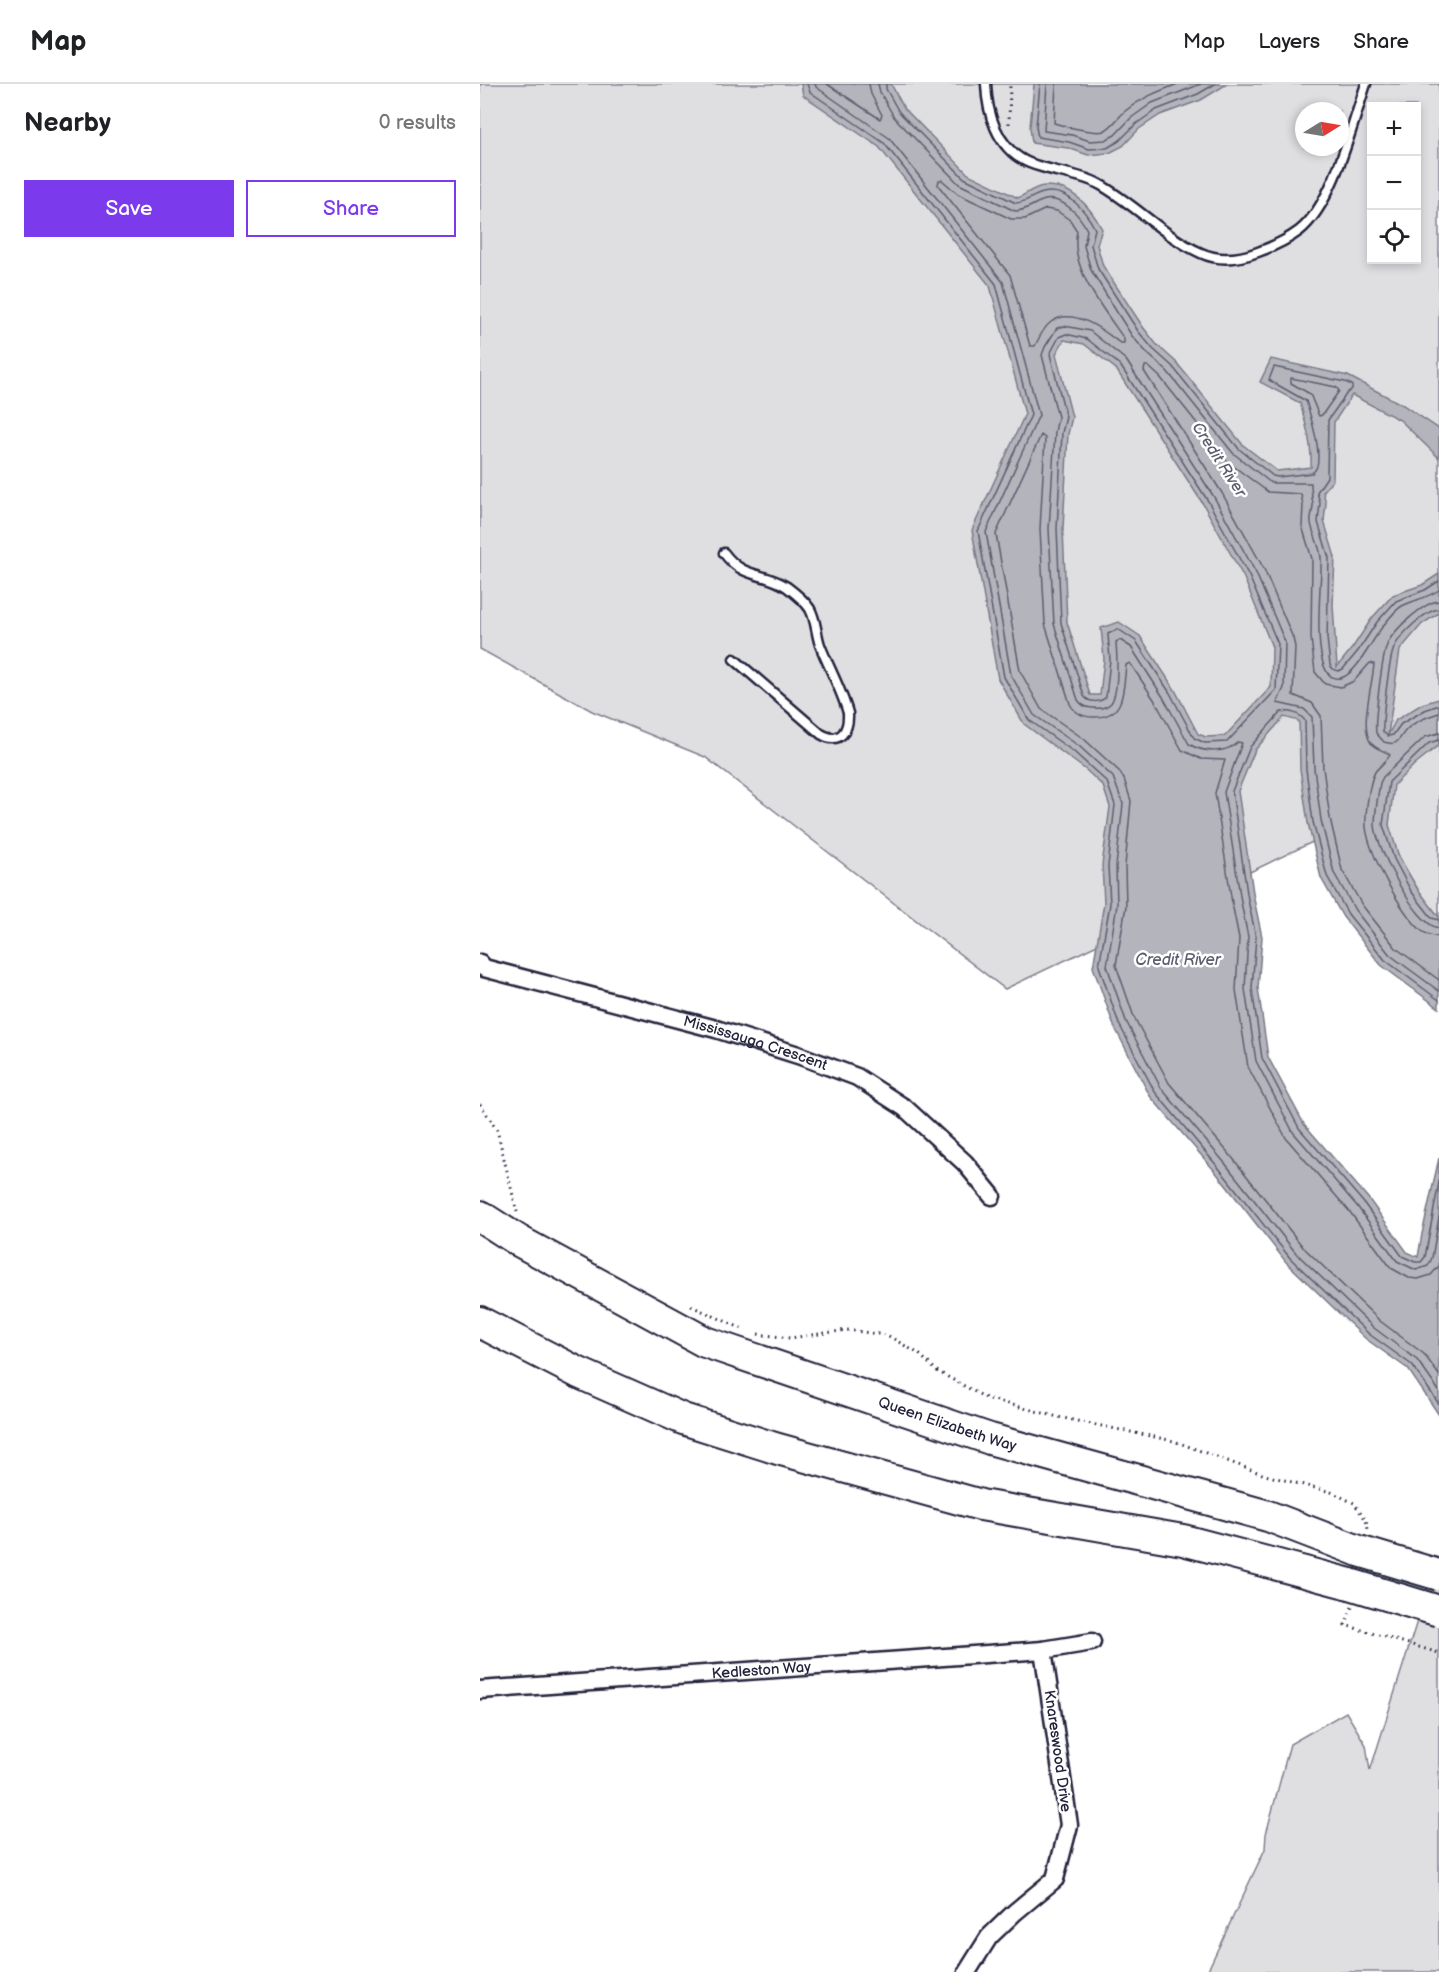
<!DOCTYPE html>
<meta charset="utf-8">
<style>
:root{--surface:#fff;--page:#f6f6f6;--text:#202124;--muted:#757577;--line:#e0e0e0;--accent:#7c3aed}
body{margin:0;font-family:"Balsamiq Sans",sans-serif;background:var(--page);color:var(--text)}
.controls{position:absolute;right:18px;top:18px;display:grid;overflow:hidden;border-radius:0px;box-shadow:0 3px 9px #0003}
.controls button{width:54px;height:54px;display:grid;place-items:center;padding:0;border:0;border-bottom:2px solid var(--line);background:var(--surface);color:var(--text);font:30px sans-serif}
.compass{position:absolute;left:815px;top:18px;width:54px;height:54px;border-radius:50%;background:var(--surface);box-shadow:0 3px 9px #0003;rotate:79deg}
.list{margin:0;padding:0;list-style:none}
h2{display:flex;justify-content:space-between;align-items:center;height:78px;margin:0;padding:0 24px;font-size:26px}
h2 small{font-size:20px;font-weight:400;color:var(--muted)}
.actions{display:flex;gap:12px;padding:18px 24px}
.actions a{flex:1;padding:14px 0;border:2px solid var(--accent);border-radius:0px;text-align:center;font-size:21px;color:var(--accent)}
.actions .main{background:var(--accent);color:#fff}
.icon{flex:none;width:33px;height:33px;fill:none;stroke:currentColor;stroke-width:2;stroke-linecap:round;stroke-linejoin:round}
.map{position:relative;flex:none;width:959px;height:1888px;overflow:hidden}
header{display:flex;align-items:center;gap:36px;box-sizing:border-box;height:84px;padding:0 30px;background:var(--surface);border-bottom:2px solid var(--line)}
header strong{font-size:28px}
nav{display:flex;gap:33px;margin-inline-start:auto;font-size:21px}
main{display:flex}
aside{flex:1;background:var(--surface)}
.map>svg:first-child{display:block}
.green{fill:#dfdfe2;stroke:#80808e;stroke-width:1.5;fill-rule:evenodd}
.water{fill:#b4b4bc;stroke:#7a7a88;stroke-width:1.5;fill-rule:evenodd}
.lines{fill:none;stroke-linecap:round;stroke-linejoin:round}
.shore{stroke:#5c5c6f;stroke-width:1.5}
.lane-casing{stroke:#22223b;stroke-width:13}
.street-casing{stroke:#22223b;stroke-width:21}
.highway-casing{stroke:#22223b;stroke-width:34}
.path{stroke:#22223b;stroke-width:3;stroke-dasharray:1.5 4.5;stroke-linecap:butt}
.lane{stroke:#fff;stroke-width:8}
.street{stroke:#fff;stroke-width:16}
.highway{stroke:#fff;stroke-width:30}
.highway-bridge-casing{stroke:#22223b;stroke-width:34;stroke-linecap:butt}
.highway-bridge{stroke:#fff;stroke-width:30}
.labels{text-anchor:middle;stroke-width:5;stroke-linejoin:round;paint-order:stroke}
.street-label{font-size:15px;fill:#22223b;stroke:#fff}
.water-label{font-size:16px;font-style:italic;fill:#5c5c6f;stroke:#fff}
</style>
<header>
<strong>Map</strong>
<nav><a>Map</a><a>Layers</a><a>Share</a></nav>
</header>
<main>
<aside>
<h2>Nearby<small>0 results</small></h2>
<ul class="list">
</ul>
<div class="actions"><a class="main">Save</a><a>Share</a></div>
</aside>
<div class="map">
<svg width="959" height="1888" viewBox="0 0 959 1888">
<rect width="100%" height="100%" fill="#fff"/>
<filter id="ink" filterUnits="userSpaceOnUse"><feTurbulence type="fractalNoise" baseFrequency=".0167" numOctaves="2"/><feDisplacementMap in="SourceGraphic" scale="12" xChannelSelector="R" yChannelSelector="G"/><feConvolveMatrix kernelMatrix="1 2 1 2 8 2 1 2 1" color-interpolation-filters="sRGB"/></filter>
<g filter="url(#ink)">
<path class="green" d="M0,0h959v833c-18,-21 -48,-65 -50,-93 -1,-6 1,-13 1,-19l-385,184 -300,-232 -113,-46 -112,-62zM892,22h44v154h-44zM824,27h36v36h-36z
M959,1480v408h-232l58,-123 1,-15 24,-90 56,-32 20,33 4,26 62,-198z"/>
<path class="water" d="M321,0h90l13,24 64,66 50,24c8,-4 18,-12 26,-12 28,-2 47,22 58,43l-5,16 6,21 40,61 14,18 19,17 67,83 34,26 34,-4c1,-22 -5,-43 -11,-64l-40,-21 11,-23 77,17 55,29 36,24v29l-39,-38 -48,-25 -18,27 -1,58 -10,12 3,11 -2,18 11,36 -2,48 4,62 16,-20 19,-29 21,-23 29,-10 17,-11v39l-17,11 -22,26 -12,85 8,-15 26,-16 17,-5v46l-24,19 -21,21 -5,40 10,32 18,31 22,29v91l-58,-43 -38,-48 -22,-39 -13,-55 -8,-54 -1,-48 -15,-4 -29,33 -17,41 16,108 8,38 -4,51 10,69 36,67 64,74 39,54 11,5 4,-23 17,-76v257l-31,-46 -42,-30 -80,-77 -72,-92 -64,-74 -36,-70 -21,-59 11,-64 -2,-38 8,-58 -7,-21 -17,-16 -62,-46 -26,-45 -26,-149 53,-116 -35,-128 -111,-139 -76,-52zM584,256l20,4 32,25 87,135 41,74 28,69 -1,40 -46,49 -19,1 -8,-3 -23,-44 -35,-54 -21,-14 -18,6 3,31 -4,36h-10l-23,-73 -4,-93 5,-95 4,-17 -16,-63z
M554,0h193l-26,16 -41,15 -21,14 -16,17 -14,7 -21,2 -20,-7 -36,-5 -2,-16z"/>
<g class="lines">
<path class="shore" d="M327,0l3,8 74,51 112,141 35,131 -53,116 26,146 25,43 45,32 33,30 8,23 -7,61 2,38 -11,62 20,58 36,68 63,75 72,91 79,76 43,31 27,39
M335,0l1,3 73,51 114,144 36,133 -53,117 25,143 23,40 45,31 34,31 10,27 -7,62 1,39 -10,61 19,55 35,67 63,74 72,91 78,75 43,32 22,31
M347,0l53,35 2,-4 -11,-21 -2,-10
M398,0l2,8 14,25 65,67 56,27c11,0 18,-7 27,-10 19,-7 38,14 45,29l-3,16 7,24 27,44 14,22 16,18 19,17 66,82 38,30h40c0,8 1,14 2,22 0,6 -3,12 -2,18 2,12 9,22 10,35 2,18 -14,126 19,120 16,-2 33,-40 43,-52 5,-6 12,-16 19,-20 12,-6 25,-8 37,-16
M406,0v5l13,23 65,66 52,25c10,0 17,-8 27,-10 24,-6 43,18 52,36l-4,16 7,24 40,62 15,18 19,17 67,83 34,27 5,1 34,-4c15,-8 -2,-58 -6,-72l-37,-21 5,-13 71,15 7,3v4l-5,4 -19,27 -1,57 -10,15 3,11 -2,19 11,36 -2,80 3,27 3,4 5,2 5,-2 15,-18 19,-29 19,-21 29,-11 14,-9
M560,0l-4,43 2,10 31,5 20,7 18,-1 12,-7 17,-17 20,-14 42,-16 17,-10
M567,0l-3,47 28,4 18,6 15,-1 10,-5 16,-17 21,-15 49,-19
M576,0l-2,39c9,3 42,11 50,8 8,-4 14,-13 20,-19 17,-14 35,-21 54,-28
M459,96h3l16,14 53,25h14l21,-10 11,2 13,9 7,11c-8,38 27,78 47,108v4h-4c-17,-13 -47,-37 -69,-21 -8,6 -12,16 -16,24h-5l-20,-71 -72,-90z
M586,250l21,5 33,26 88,136 41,75 29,68 -2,46 -49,52 -22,1 -11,-5 -24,-45 -34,-52 -18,-12 -10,5 2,26 -4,37c-6,6 -17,6 -22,-1l-23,-73 -4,-94 5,-96 4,-16 -16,-63 9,-17z
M811,294l45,9 3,4 -17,24 -3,1 -9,-22 -19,-11z
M959,517c-15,1 -47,30 -52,44 -5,13 -13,76 -11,88l8,9c16,5 14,-4 23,-13 8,-8 22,-13 32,-16
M959,525c-13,1 -40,26 -45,39 -5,11 -12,72 -11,84l5,4 5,-1 8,-11 24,-14 14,-5
M959,649l-14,4 -42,40 -3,6c-2,13 -5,28 -5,42 1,22 41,101 64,103
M959,656l-10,3 -40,39 -6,43 11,34 17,32 21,27 7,2
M959,853c-6,-1 -12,-2 -17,-6 -21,-18 -53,-77 -56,-104 -1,-12 3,-45 9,-55 4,-6 11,-10 15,-17 -5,-5 -14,-5 -19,-12 -12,-16 2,-60 3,-79l-4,-1 -16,18 -13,6 -16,-3 -10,-12 -4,-34 1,-79 -10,-33 1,-21 -2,-11 -33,-2 -40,-30 -68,-85 -12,-11h-3l-1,5 78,122 42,76 29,69 2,9 -2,48 19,8 9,13 2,52 7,50 12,52 20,35 34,43 43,32
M959,907l-49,-36 -35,-45 -21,-37 -13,-53 -7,-52 -2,-51 -8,-8 -27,-6 7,-15 1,-46 -29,-69 -42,-76 -88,-137 -36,-29 -25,-5 -8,2 -12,19 -3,8 16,62 -3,15 -6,97 5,95 24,76c4,6 8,8 15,8 7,1 13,0 18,-5 8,-11 6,-47 5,-61l4,-2 11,7 32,50 26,47c14,9 37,10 49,-2l4,1 -18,49 17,110 7,35 -3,52 11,72 37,71 64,74 40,55 19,9 12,-4 4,-8 7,-41
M959,916l-54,-40 -37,-46 -21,-38 -14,-54 -7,-53 -1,-48c-4,-7 -16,-11 -24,-9l-31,35 -18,44 16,109 8,37 -4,51 10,70 37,70 64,74 39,54 13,6h6l4,-5 14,-75
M959,1182l-8,9 -13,4 -9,-1 -18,-10 -41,-56 -64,-74 -38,-71 -12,-77 3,-52 -7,-35 -17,-110 10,-33 -24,-1 -19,-9 -27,-49 -25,-38 -4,2c-3,25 0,53 -33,52 -11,0 -18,-4 -23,-13l-25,-80 -5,-95 5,-91 -4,-3 -45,99 24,137 21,38 43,30 35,32 5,8 7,22 -6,65 1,40 -10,59 18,52 35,66 62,73 72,91 77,74 44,33 15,21"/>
<defs>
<path id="lane" d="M506,0c1,29 11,63 39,77 10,5 21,7 31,10 14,3 30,6 43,13 36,20 64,52 102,69 19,9 38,6 57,-1 14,-5 29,-12 41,-21 34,-26 53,-106 67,-147
M244,469c20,27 39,18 63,34 8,6 18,14 23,22 6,11 6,24 10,36 9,23 21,44 28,68 1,18 -8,32 -27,21l-87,-75"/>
<g id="street">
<path id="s1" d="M0,879l4,5 232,61 82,26 59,22 48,31 60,55 27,33"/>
<path id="s2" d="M0,1606l563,-40 49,-8"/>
<path d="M487,1888l22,-35 26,-25 40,-33 14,-54 -26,-175"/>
</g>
<g id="highway">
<path id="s3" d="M0,1132l39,25 186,101 285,97 278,77 91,35"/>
<path d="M0,1238l99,51 104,46 95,30 203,56 202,35 167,44"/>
</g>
</defs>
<use href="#lane" class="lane-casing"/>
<use href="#street" class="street-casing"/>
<use href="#highway" class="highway-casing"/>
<path class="path" d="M529,40l1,-40
M0,1020l17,26 20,82
M211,1222l52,23
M278,1250l32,4 57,-8 40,5 32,19 18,17 49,27 72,19 116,24 91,34 66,17 23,11 12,17 2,9
M872,1523l-7,18 94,28"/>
<use href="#lane" class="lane"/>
<use href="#street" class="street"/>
<use href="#highway" class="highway"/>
<defs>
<path id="highway-bridge" d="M879,1467l80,24
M870,1500l89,27"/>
</defs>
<use href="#highway-bridge" class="highway-bridge-casing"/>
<use href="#highway-bridge" class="highway-bridge"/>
</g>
</g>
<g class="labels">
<g class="street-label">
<text dy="5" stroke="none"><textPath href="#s1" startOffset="288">Mississauga Crescent</textPath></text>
<text dy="5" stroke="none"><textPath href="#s3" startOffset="514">Queen Elizabeth Way</textPath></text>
<text dy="5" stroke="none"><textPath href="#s2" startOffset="282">Kedleston Way</textPath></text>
<text transform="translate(578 1667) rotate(82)" y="5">Knareswood Drive</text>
</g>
<g class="water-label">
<text transform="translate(740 375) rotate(57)" y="6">Credit River</text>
<text x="698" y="881">Credit River</text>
</g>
</g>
</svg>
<div class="controls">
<button>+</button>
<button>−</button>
<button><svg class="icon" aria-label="locate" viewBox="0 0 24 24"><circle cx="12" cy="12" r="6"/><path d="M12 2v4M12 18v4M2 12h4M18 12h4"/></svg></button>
</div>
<svg class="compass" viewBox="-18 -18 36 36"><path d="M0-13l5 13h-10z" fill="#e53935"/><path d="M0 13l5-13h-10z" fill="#757577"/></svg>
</div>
</main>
